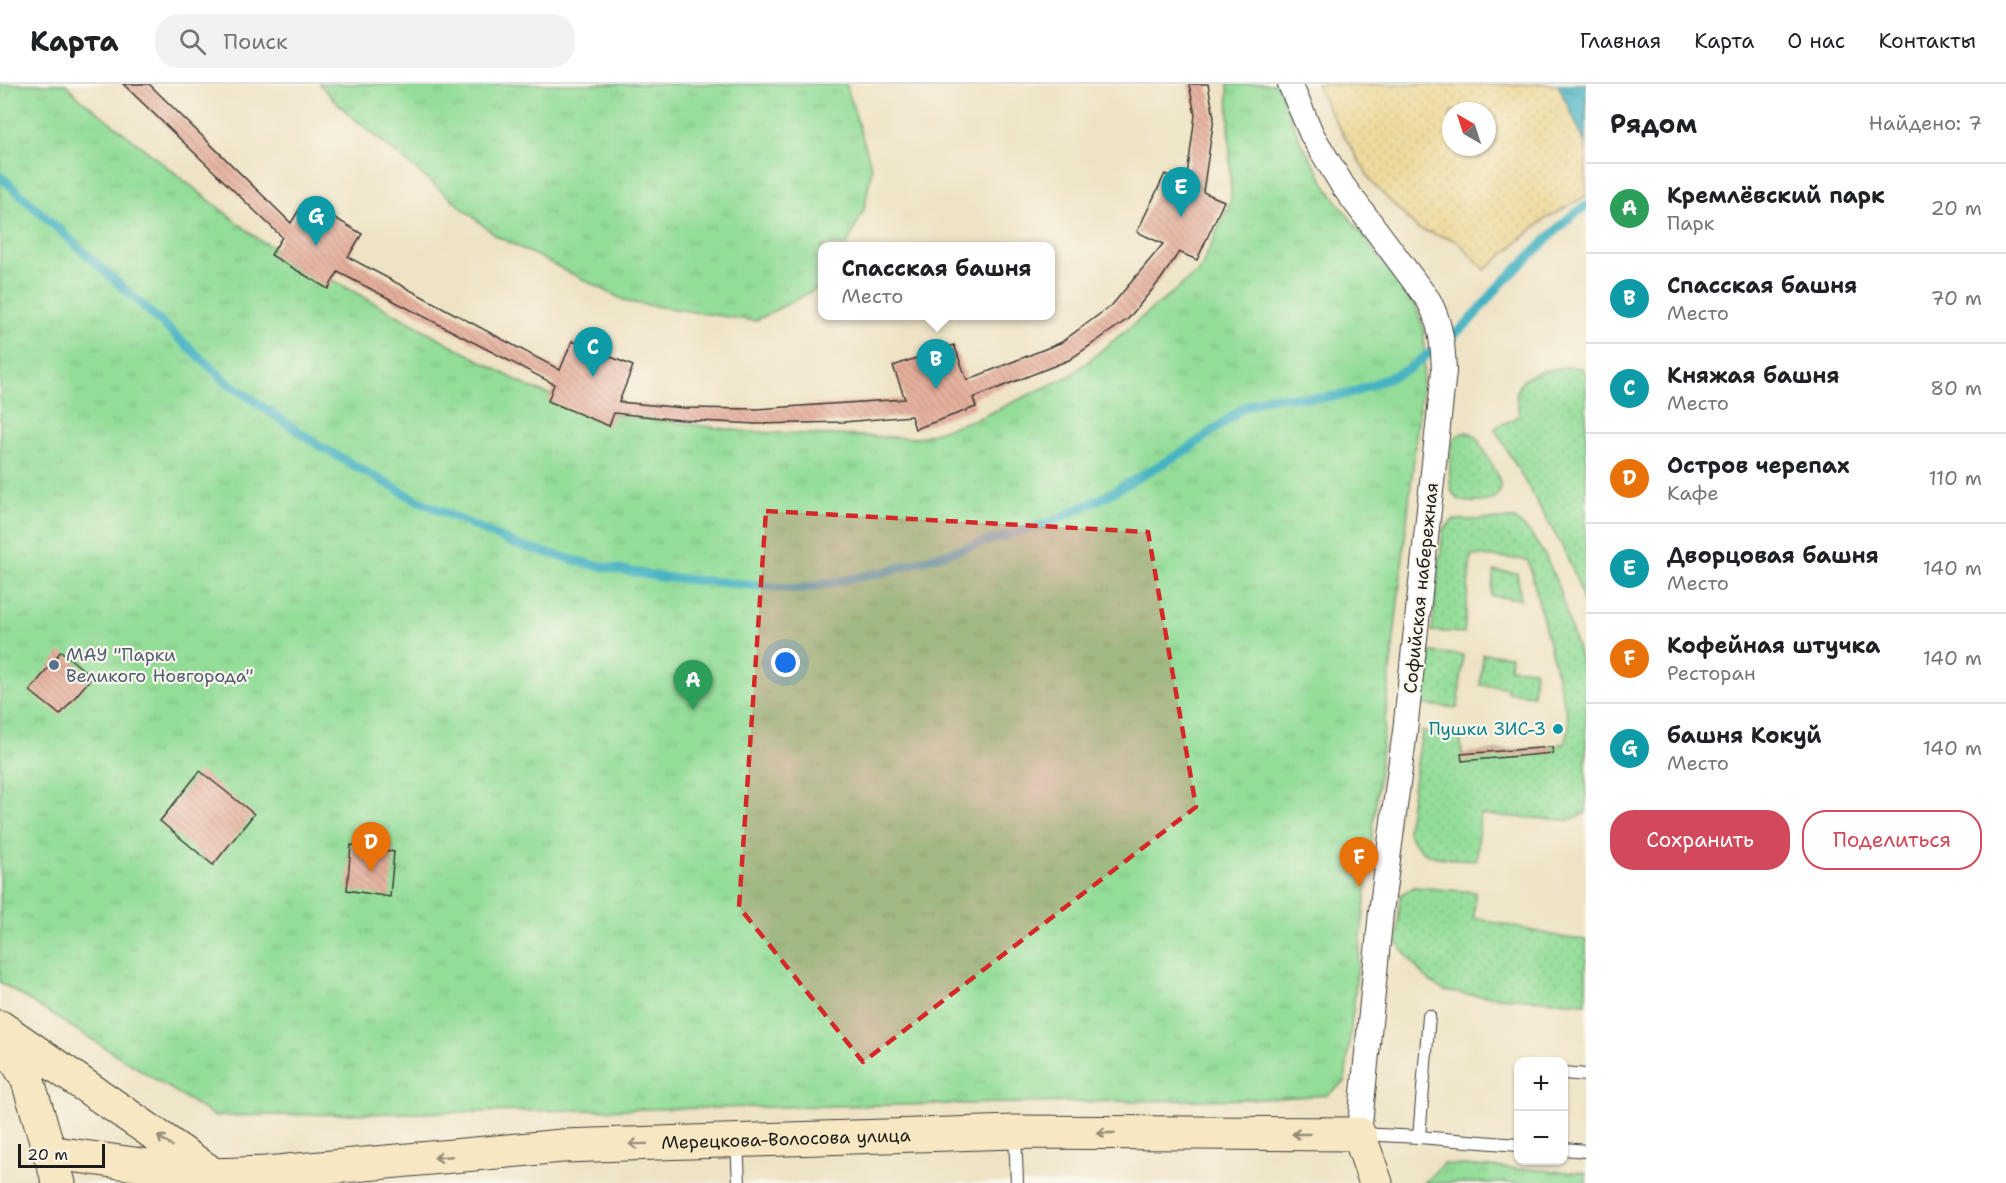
<!DOCTYPE html>
<html lang="ru">
<meta charset="utf-8">
<style>
:root{--surface:#fff;--page:#f2f2f2;--text:#202124;--muted:#757577;--line:#e0e0e0;--accent:#d1495b}
body{margin:0;font-family:"Shantell Sans",sans-serif;background:var(--page);color:var(--text)}
.controls{position:absolute;right:18px;bottom:18px;display:grid;overflow:hidden;border-radius:12px;box-shadow:0 2px 4px #0004}
.controls button{width:54px;height:54px;display:grid;place-items:center;padding:0;border:0;border-bottom:2px solid var(--line);background:var(--surface);color:var(--text);font:30px sans-serif}
.compass{position:absolute;left:1442px;top:18px;width:54px;height:54px;border-radius:50%;background:var(--surface);box-shadow:0 2px 4px #0004;rotate:321deg}
.scale{position:absolute;left:18px;bottom:15px;width:87px;box-sizing:border-box;padding-left:6px;border:3px solid #1c1c1c;border-top:0;font-size:16px;line-height:21px;white-space:nowrap;color:#1c1c1c;-webkit-text-stroke:4px #fbf7ec;paint-order:stroke}
.you{position:absolute;left:786px;top:579px;width:21px;height:21px;margin:-15px;border:4px solid #fff;border-radius:50%;background:#1a73e8;box-shadow:0 0 0 9px #1a73e833}
.badge{display:grid;place-items:center;width:39px;height:39px;border-radius:50%;background:var(--accent);color:#fff;font-size:20px;font-weight:700}
.pin{position:absolute;translate:-50% -50px;filter:drop-shadow(0 2px 3px #0008)}
.pin::after{content:'';position:absolute;top:32px;width:21px;height:18px;background:inherit;clip-path:polygon(0 0,100% 0,50% 100%)}
.popup{position:absolute;left:818px;top:158px;width:237px;height:78px;box-sizing:border-box;display:grid;place-content:center;border-radius:12px;background:var(--surface);filter:drop-shadow(0 2px 4px #0005);font-size:20px;white-space:nowrap;color:var(--muted)}
.popup b{font-size:22px;color:var(--text)}
.popup::after{content:'';position:absolute;left:50%;top:100%;margin-left:-12px;border:12px solid transparent;border-top-color:var(--surface)}
.list{margin:0;padding:0;list-style:none}
h2{display:flex;justify-content:space-between;align-items:center;height:78px;margin:0;padding:0 24px;font-size:26px}
h2 small{font-size:20px;font-weight:400;color:var(--muted)}
.list li{display:grid;grid-template-columns:39px 1fr auto;gap:18px;align-items:center;box-sizing:border-box;height:90px;padding:0 24px;border-top:2px solid var(--line)}
.list b{display:block;font-size:22px;white-space:nowrap}
.list p{margin:0;font-size:20px;white-space:nowrap;color:var(--muted)}
.list em{font-size:20px;font-style:normal;color:var(--muted)}
.actions{display:flex;gap:12px;padding:18px 24px}
.actions a{flex:1;padding:14px 0;border:2px solid var(--accent);border-radius:24px;text-align:center;font-size:21px;color:var(--accent)}
.actions .main{background:var(--accent);color:#fff}
.icon{flex:none;width:33px;height:33px;fill:none;stroke:currentColor;stroke-width:2;stroke-linecap:round;stroke-linejoin:round}
.map{position:relative;flex:none;width:1586px;height:1099px;overflow:hidden}
header{display:flex;align-items:center;gap:36px;box-sizing:border-box;height:84px;padding:0 30px;background:var(--surface);border-bottom:2px solid var(--line)}
header strong{font-size:28px}
nav{display:flex;gap:33px;margin-inline-start:auto;font-size:21px}
.search{width:420px;height:54px;background:var(--page);display:flex;align-items:center;gap:15px;box-sizing:border-box;padding:0 21px;border-radius:24px;color:var(--muted);font-size:22px}
main{display:flex}
aside{flex:1;background:var(--surface)}
.map>svg:first-child{display:block}
.grass{fill:url(#grass-dots);stroke:#587c5a;stroke-width:1.5}
.sand{fill:url(#sand-dots);stroke:#857b5d;stroke-width:1.5;fill-rule:evenodd}
.park{fill:url(#park-tufts);stroke:#587c5a;stroke-width:1.5}
.water{fill:url(#water-ripples);stroke:#31686f;stroke-width:1.5}
.lines{fill:none;stroke-linecap:round;stroke-linejoin:round}
.stream{stroke:#46b3c2;stroke-width:9}
.building{fill:url(#building-back-hatch)}
.lane-casing{stroke:#3c3a35;stroke-width:14}
.street-casing{stroke:#3c3a35;stroke-width:26}
.secondary-casing{stroke:#3c3a35;stroke-width:35}
.lane{stroke:#fff;stroke-width:12}
.street{stroke:#fff;stroke-width:24}
.secondary{stroke:#f7e8c3;stroke-width:33}
.oneway{stroke:#948c78}
.marked{fill:#d62828;fill-opacity:0.2;stroke:#d62828;stroke-width:4.5;stroke-dasharray:12 8;stroke-linejoin:round}
.service-dot{fill:#5c6f8a;stroke:#fbf7ec;stroke-width:2}
.culture-dot{fill:#0f9aa8;stroke:#fbf7ec;stroke-width:2}
.labels{text-anchor:middle;stroke-width:4.5;stroke-linejoin:round;paint-order:stroke}
.street-label{font-size:18px;fill:#1c1c1c;stroke:#fbf7ec}
.service-label{font-size:18px;fill:#4e5e75;stroke:#fbf7ec;text-anchor:start}
.culture-label{font-size:18px;fill:#0d838f;stroke:#fbf7ec;text-anchor:end}
</style>
<header>
<strong>Карта</strong>
<div class="search"><svg class="icon" aria-label="search" viewBox="0 0 24 24"><circle cx="10" cy="10" r="6"/><path d="M15 15l6 6"/></svg>Поиск</div>
<nav><a>Главная</a><a>Карта</a><a>О нас</a><a>Контакты</a></nav>
</header>
<main>
<div class="map">
<svg width="1586" height="1099" viewBox="0 0 1586 1099">
<defs>
<pattern id="grass-dots" width="8" height="8" patternUnits="userSpaceOnUse" patternTransform="scale(1.5)"><rect width="8" height="8" fill="#93dd98"/><path d="M2 2h.1M6 6h.1" fill="none" stroke="#7ebd82" stroke-width="1.8" stroke-linecap="round"/></pattern>
<pattern id="sand-dots" width="8" height="8" patternUnits="userSpaceOnUse" patternTransform="scale(1.5)"><rect width="8" height="8" fill="#eeda9e"/><path d="M2 2h.1M6 6h.1" fill="none" stroke="#ccba88" stroke-width="1.8" stroke-linecap="round"/></pattern>
<pattern id="park-tufts" width="24" height="20" patternUnits="userSpaceOnUse" patternTransform="scale(1.5)"><rect width="24" height="20" fill="#93dd98"/><path d="M3 7l-1-3M5 7V3M7 7l1-3M15 17l-1-3M17 17v-4M19 17l1-3" fill="none" stroke="#7ebd82"/></pattern>
<pattern id="water-ripples" width="26" height="14" patternUnits="userSpaceOnUse" patternTransform="scale(1.5)"><rect width="26" height="14" fill="#46b3c2"/><path d="M2 4q2-2 4 0t4 0M15 11q2-2 4 0t4 0" fill="none" stroke="#3a919d"/></pattern>
<pattern id="building-back-hatch" width="6" height="6" patternUnits="userSpaceOnUse" patternTransform="scale(1.5)"><rect width="6" height="6" fill="#e5af9c"/><path d="M-1 5l2 2M0 0l6 6M5-1l2 2" fill="none" stroke="#c49686"/></pattern>
</defs>
<rect width="100%" height="100%" fill="#fbf7ec"/>
<filter id="ink" filterUnits="userSpaceOnUse"><feTurbulence type="fractalNoise" baseFrequency=".0167" numOctaves="2"/><feDisplacementMap in="SourceGraphic" scale="12" xChannelSelector="R" yChannelSelector="G"/><feConvolveMatrix kernelMatrix="1 2 1 2 8 2 1 2 1" color-interpolation-filters="sRGB"/></filter>
<filter id="wash" filterUnits="userSpaceOnUse"><feTurbulence type="fractalNoise" baseFrequency=".008" numOctaves="4" result="noise"/><feDisplacementMap in="SourceGraphic" scale="24" xChannelSelector="R" yChannelSelector="G"/><feGaussianBlur stdDeviation="1.35" result="paint"/><feColorMatrix in="noise" values="0 0 0 0 0 0 0 0 0 0 0 0 0 0 0 0 0 1.4 0 .05"/><feComposite in="paint" operator="in"/></filter>
<g filter="url(#wash)">
<rect width="100%" height="100%" fill="#eee3c5"/>
<path class="grass" d="M1568,283l13,1 5,4v239l-10,-34 -13,-29 -68,-119c8,-9 16,-5 24,-14 -1,-8 -4,-17 -2,-25 6,-19 35,-20 51,-23z
M1467,348c0,0 8,3 8,4 5,5 8,14 12,20 8,13 26,40 -1,45 -33,6 -38,-7 -36,-36 1,-8 0,-19 5,-27 3,-4 7,-5 12,-6z
M1515,435l15,14 16,24 11,26 29,94v136l-17,7 -89,-5 -3,45c-33,-3 -55,4 -70,-30l15,-99 38,4 2,19 90,-7 12,-4 5,-13 -1,-12 -40,-158 -57,-5 -7,78 -32,-2 11,-101 10,-10z
M1494,487l23,2 4,26 -30,-3z
M1430,568l33,3 -5,53 -34,-3z
M1483,570l28,2 -1,12 25,2 -2,25 -26,-3v-5l-27,-2z
M1414,803l61,5 -1,26 92,20 20,2v63l-116,-8 -26,-4 -20,-14 -27,-34 3,-48z"/>
<path class="sand" d="M1317,0h241l28,61v51l-41,23 -60,51 -28,-29 -39,-12 -46,-46 -46,-78zM1451,27h36v36h-36z"/>
<path class="park" d="M0,0h66l10,11 185,146 266,145 67,26 156,20 168,6 64,-21 89,-42 129,-105 31,-70 -3,-116h49l23,56 30,52 86,114 8,25v35l-79,716 -18,13 -67,4 -1046,17 -214,-134z
M319,0h527l26,85 -8,41 -18,36h-24v40l-67,35 -127,-19 -133,-67 -150,-124z
M1443,1080l143,9v10h-162z"/>
<path class="water" d="M1558,0h28v61l-25,-54z"/>
<g class="lines">
<path class="stream" d="M0,92l227,206 94,65 96,53 97,44 71,19 75,14 140,12 84,-17 165,-49 57,-27 82,-47 58,-43 24,-9 53,1 29,-5 57,-24 58,-45 33,-39 70,-68 16,-11"/>
</g>
<g id="blocks">
<path class="building" d="M123,0h26l142,139 14,-23 57,34 -14,23 212,113 12,-29 61,25 -14,36 65,6 72,1 149,-10 -12,-33 61,-21 13,35 93,-37 52,-38 51,-61 -26,-12 28,-58 21,10 9,-69 -6,-31h19l6,34 -11,74 21,9 -27,59 -18,-8 -18,27 -33,40 -59,41 -96,38 3,9 -61,22 -4,-13 -67,6 -88,2 -74,-4 -68,-7 -5,13 -61,-25 6,-17 -216,-112 -10,17 -57,-34 11,-18z
M61,567l31,26 -32,38 -30,-24z
M1552,663l1,6 -91,8 -1,-7z
M200,687l54,43 -41,51 -53,-44z
M351,761l43,7 -4,45 -43,-7z"/>
</g>
</g>
<g filter="url(#ink)">
<use href="#blocks" fill-opacity="0" stroke="#3c3a35" stroke-width="1.5"/>
<g class="lines">
<defs>
<path id="lane" d="M1564,989l22,2
M1015,1049l2,50
M1360,1050l59,3 99,8
M1419,1053l10,-121
M737,1058l2,41
M1564,1065l22,2"/>
<path id="street" d="M1290,0l22,51 31,51 86,115c12,23 14,44 15,70l-39,360 -24,181 -22,222"/>
<g id="secondary">
<path d="M0,943l207,143"/>
<path d="M0,950l27,44 32,105"/>
<path id="s1" d="M48,1068l165,23 53,-2 296,-27 453,-14 344,2 17,49"/>
</g>
</defs>
<use href="#lane" class="lane-casing"/>
<use href="#street" class="street-casing"/>
<use href="#secondary" class="secondary-casing"/>
<use href="#lane" class="lane"/>
<use href="#street" class="street"/>
<use href="#secondary" class="secondary"/>
</g>
<defs><path id="oneway-shaft" d="M-6 0H5M1.5-3L5.5 0L1.5 3" fill="none" stroke-width="1.6" stroke-linecap="round" stroke-linejoin="round" transform="scale(1.5)"/></defs>
<g class="oneway">
<use href="#oneway-shaft" transform="translate(1106 1049) rotate(-180)"/>
<use href="#oneway-shaft" transform="translate(1301 1050) rotate(-180)"/>
<use href="#oneway-shaft" transform="translate(165 1057) rotate(-145)"/>
<use href="#oneway-shaft" transform="translate(638 1060) rotate(179)"/>
<use href="#oneway-shaft" transform="translate(443 1073) rotate(175)"/>
</g>
</g>
<path class="marked" d="M766,427l382,21 48,275 -333,255 -124,-155z"/>
<circle class="service-dot" cx="54" cy="581" r="6"/>
<circle class="culture-dot" cx="1558" cy="645" r="6"/>
<g class="labels">
<g class="street-label">
<text transform="translate(1421 504) rotate(-84)" y="6">Софийская набережная</text>
<text dy="6" stroke="none"><textPath href="#s1" startOffset="741">Мерецкова-Волосова улица</textPath></text>
</g>
<g class="service-label">
<text x="66" y="577">МАУ "Парки<tspan x="66" dy="21">Великого Новгорода"</tspan></text>
</g>
<g class="culture-label">
<text x="1546" y="651">Пушки ЗИС-3</text>
</g>
</g>
</svg>
<div class="controls">
<button>+</button>
<button>−</button>
</div>
<svg class="compass" viewBox="-18 -18 36 36"><path d="M0-13l5 13h-10z" fill="#e53935"/><path d="M0 13l5-13h-10z" fill="#757577"/></svg>
<div class="scale">20 m</div>
<div class="you"></div>
<div class="pin badge" style="left:693px;top:626px;background:#2e9e5b">A</div>
<div class="pin badge" style="left:936px;top:305px;background:#0f9aa8">B</div>
<div class="popup"><b>Спасская башня</b>Место</div>
<div class="pin badge" style="left:593px;top:293px;background:#0f9aa8">C</div>
<div class="pin badge" style="left:371px;top:788px;background:#e8710a">D</div>
<div class="pin badge" style="left:1181px;top:133px;background:#0f9aa8">E</div>
<div class="pin badge" style="left:1359px;top:803px;background:#e8710a">F</div>
<div class="pin badge" style="left:316px;top:162px;background:#0f9aa8">G</div>
</div>
<aside>
<h2>Рядом<small>Найдено: 7</small></h2>
<ul class="list">
<li><span class="badge" style="background:#2e9e5b">A</span><div><b>Кремлёвский парк</b><p>Парк</p></div><em>20 m</em></li>
<li><span class="badge" style="background:#0f9aa8">B</span><div><b>Спасская башня</b><p>Место</p></div><em>70 m</em></li>
<li><span class="badge" style="background:#0f9aa8">C</span><div><b>Княжая башня</b><p>Место</p></div><em>80 m</em></li>
<li><span class="badge" style="background:#e8710a">D</span><div><b>Остров черепах</b><p>Кафе</p></div><em>110 m</em></li>
<li><span class="badge" style="background:#0f9aa8">E</span><div><b>Дворцовая башня</b><p>Место</p></div><em>140 m</em></li>
<li><span class="badge" style="background:#e8710a">F</span><div><b>Кофейная штучка</b><p>Ресторан</p></div><em>140 m</em></li>
<li><span class="badge" style="background:#0f9aa8">G</span><div><b>башня Кокуй</b><p>Место</p></div><em>140 m</em></li>
</ul>
<div class="actions"><a class="main">Сохранить</a><a>Поделиться</a></div>
</aside>
</main>
